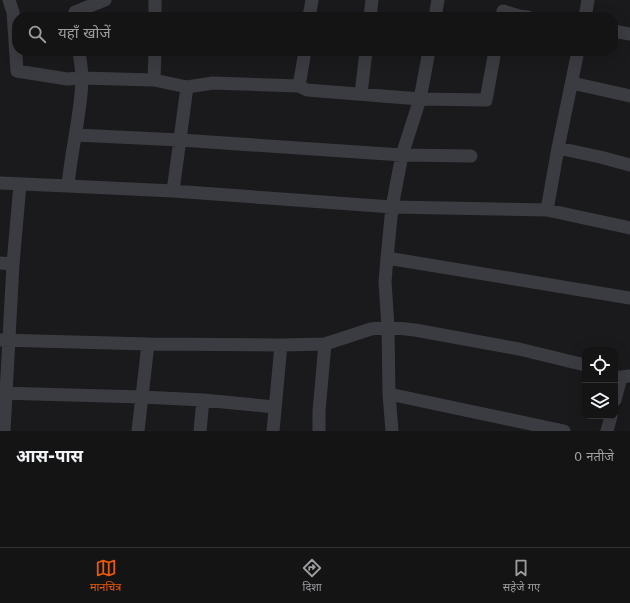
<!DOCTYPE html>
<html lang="hi">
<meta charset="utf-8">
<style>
:root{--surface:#141415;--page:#1d1d1e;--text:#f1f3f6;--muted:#9d9ea0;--line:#333334;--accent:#ea580c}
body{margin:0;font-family:"DejaVu Sans","Noto Sans Devanagari",sans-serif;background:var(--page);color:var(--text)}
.controls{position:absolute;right:12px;bottom:12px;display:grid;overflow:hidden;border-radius:8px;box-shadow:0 4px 16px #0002}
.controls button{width:36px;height:36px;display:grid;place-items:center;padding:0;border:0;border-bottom:1px solid var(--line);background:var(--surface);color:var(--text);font:20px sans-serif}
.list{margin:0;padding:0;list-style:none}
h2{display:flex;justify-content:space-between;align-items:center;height:52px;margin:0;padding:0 16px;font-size:17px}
h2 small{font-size:13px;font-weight:400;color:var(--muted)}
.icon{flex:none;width:22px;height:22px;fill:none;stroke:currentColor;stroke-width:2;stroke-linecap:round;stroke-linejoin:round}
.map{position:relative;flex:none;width:630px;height:431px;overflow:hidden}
.search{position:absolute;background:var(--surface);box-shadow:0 4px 16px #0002;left:12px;right:12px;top:12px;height:44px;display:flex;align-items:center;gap:10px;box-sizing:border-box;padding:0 14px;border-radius:16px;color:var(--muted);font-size:15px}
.sheet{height:116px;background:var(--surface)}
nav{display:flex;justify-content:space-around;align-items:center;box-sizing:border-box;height:56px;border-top:1px solid var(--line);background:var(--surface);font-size:11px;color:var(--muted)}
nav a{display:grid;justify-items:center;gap:2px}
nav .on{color:var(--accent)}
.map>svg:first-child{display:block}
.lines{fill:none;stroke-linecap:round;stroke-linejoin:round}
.street{stroke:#3b3c41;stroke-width:13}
</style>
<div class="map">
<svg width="630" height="431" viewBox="0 0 630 431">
<rect width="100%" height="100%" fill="#1a1a1c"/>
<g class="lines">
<path class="street" d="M9,0l4,12 4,59 50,8 15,-1 72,2 33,7 26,-4 86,3 8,4 113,9 66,1 9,-49
M503,11l16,5 9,1
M75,12l30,-12
M155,17v-17
M309,17l3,-17
M370,17l2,-17
M435,17l3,-17
M585,17l3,-17
M613,31l17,3
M154,80l1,-29
M572,83l58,13
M299,86l6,-35
M361,94l5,-43
M76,135l104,5 222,15 69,1
M558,148l42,9 30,8
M0,183l68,3 105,5 14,-104
M68,186c3,-36 13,-71 14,-107 0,-9 -2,-19 -3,-28
M173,191l219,16 155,3 83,18
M547,210l11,-62 20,-97
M387,258l243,40
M0,263l13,1
M0,340l148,4 133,1 -8,86
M281,345l44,-1 46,-15 17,-2 27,3 104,19 66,16
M0,393l142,4 61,3 72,7
M389,394l175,37
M615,400l6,-23 9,-1
M4,431l9,-167 7,-80
M138,431l10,-87
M200,431l3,-31
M319,431v-20l6,-67
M392,431l-3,-37 -1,-67 -3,-45 2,-24 5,-51 10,-52 18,-56 9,-48
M607,431l4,-15"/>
</g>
</svg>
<div class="controls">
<button><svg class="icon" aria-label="locate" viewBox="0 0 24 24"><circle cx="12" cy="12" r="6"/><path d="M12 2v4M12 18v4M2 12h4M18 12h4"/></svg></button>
<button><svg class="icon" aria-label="layers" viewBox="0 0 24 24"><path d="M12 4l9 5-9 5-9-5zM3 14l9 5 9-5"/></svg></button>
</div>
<div class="search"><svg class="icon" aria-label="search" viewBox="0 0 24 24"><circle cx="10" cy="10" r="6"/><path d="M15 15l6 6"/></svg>यहाँ खोजें</div>
</div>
<section class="sheet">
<h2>आस-पास<small>0 नतीजे</small></h2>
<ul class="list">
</ul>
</section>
<nav>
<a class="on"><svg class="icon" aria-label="map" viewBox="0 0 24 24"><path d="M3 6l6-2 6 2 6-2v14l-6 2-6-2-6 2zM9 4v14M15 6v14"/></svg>मानचित्र</a>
<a><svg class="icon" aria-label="directions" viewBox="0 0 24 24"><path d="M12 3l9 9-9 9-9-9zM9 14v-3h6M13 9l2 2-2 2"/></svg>दिशा</a>
<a><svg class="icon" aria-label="saved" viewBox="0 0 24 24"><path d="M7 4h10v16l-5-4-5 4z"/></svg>सहेजे गए</a>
</nav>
